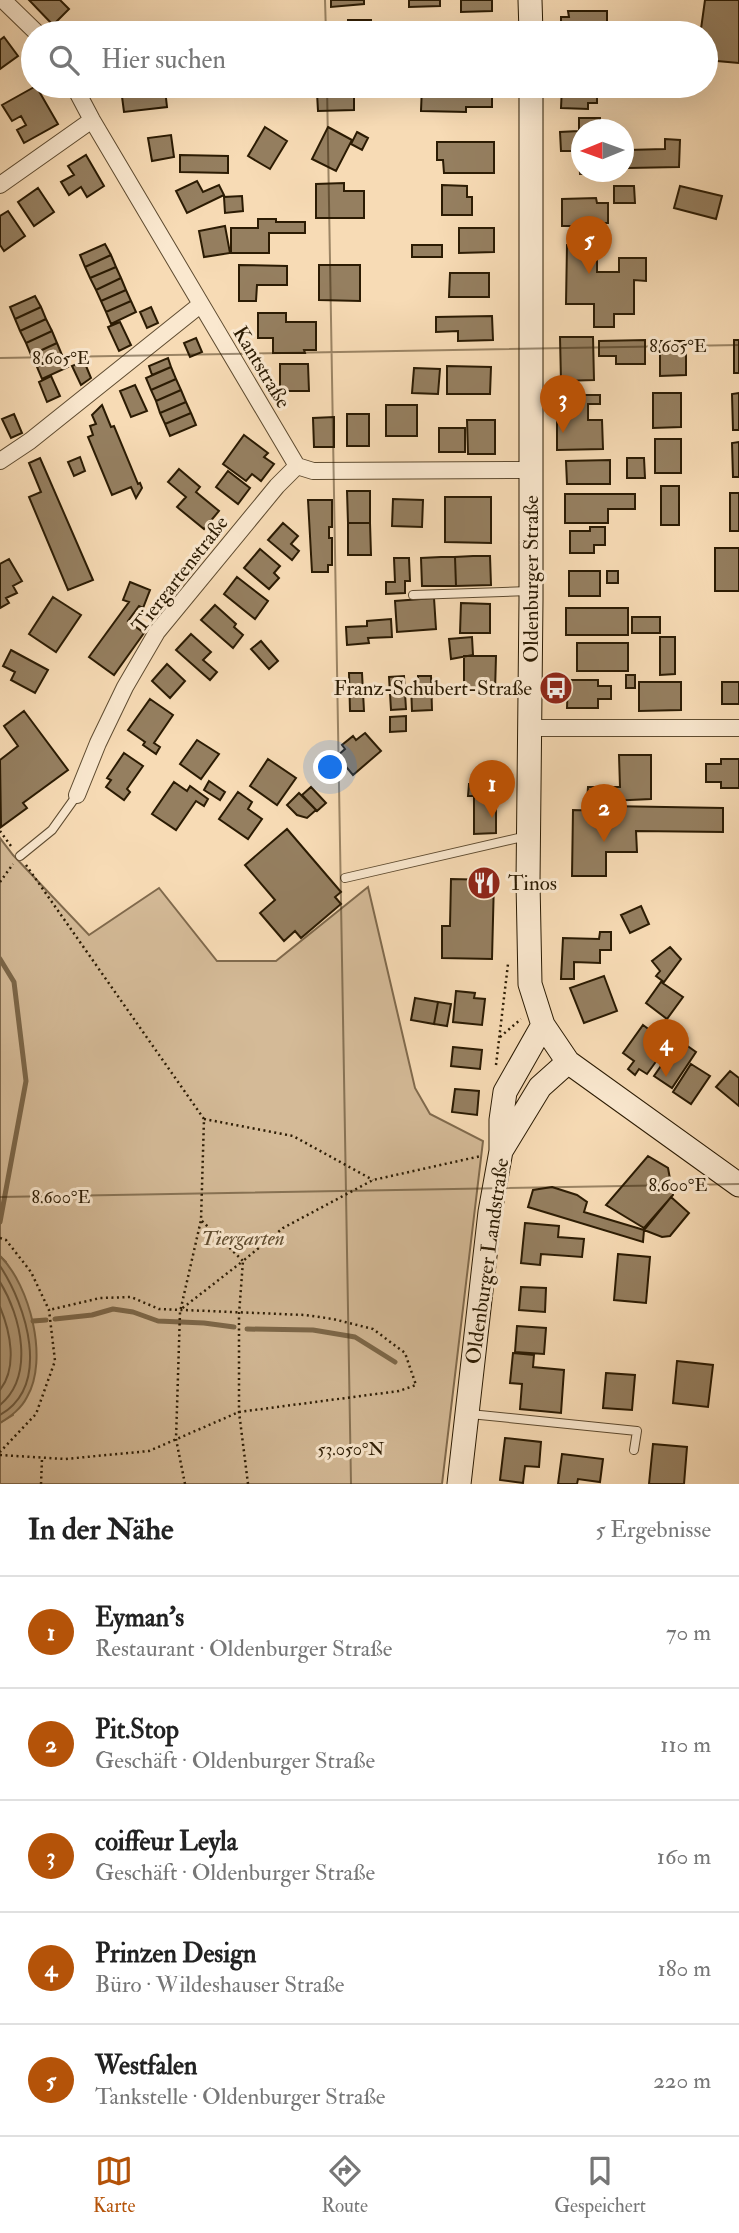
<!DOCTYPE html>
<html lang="de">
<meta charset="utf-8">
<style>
:root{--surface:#fff;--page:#f6f6f6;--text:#222;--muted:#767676;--line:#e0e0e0;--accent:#b45309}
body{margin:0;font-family:"IM FELL Double Pica",serif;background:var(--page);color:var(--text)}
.compass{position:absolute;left:571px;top:119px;width:63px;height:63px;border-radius:50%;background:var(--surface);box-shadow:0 7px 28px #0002;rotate:269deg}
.you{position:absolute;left:331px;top:768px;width:24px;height:24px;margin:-18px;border:5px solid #fff;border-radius:50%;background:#1a73e8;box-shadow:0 0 0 10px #1a73e833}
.badge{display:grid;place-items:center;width:46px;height:46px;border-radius:50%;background:var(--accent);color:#fff;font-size:23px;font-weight:700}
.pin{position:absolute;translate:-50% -58px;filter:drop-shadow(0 2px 4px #0008)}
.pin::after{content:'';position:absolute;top:37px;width:24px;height:21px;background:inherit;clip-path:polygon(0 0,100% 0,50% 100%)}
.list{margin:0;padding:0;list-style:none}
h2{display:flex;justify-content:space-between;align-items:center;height:91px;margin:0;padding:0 28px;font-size:30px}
h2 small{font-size:23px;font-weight:400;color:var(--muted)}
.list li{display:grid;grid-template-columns:46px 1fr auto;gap:21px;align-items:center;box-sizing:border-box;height:112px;padding:0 28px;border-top:2px solid var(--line)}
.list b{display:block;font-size:26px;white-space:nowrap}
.list p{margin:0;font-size:23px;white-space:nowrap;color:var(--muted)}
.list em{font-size:23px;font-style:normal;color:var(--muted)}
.icon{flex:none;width:38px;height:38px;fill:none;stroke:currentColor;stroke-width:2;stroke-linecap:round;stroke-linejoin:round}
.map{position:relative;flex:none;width:739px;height:1484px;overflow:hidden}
.search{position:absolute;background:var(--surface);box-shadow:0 7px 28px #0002;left:21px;right:21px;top:21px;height:77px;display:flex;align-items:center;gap:18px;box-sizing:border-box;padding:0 24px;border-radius:38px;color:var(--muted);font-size:26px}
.sheet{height:651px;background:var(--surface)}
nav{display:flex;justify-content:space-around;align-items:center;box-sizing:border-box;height:98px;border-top:2px solid var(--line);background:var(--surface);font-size:19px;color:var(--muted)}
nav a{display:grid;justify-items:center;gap:4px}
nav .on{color:var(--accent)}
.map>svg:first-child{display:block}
.green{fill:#d4ba97;stroke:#806a4d;stroke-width:2}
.water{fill:#b29a78;stroke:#7c6749;stroke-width:2}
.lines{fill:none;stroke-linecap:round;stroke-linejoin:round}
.shore{stroke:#6e5a3e;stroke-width:2}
.stream{stroke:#7c6749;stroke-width:5}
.building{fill:#957f60;stroke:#2b1b03;stroke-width:2}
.service-casing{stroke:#5e4b30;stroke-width:10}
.minor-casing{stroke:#5e4b30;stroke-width:18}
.secondary-casing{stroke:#2b1b03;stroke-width:25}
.path{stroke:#2b1b03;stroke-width:2.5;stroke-dasharray:2 3.5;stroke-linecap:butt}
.service{stroke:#fae8cf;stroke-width:8}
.minor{stroke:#fae8cf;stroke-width:16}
.secondary{stroke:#fae8cf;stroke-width:23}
.ticks{fill:none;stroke:#2b1b03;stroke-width:2;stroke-opacity:0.45}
.labels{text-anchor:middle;stroke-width:6;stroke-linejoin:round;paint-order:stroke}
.street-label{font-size:21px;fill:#2b1b03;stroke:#fae8cf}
.poi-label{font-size:21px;fill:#2b1b03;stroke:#fae8cf;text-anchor:end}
.park-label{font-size:21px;font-style:italic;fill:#5e4b2f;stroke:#fae8cf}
.ticks-label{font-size:18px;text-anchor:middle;fill:#2b1b03;stroke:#fae8cf;stroke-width:6;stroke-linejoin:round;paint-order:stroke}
</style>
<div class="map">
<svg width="739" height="1484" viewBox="0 0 739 1484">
<rect width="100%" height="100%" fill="#f7dbb5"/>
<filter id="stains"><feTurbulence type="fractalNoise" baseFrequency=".00286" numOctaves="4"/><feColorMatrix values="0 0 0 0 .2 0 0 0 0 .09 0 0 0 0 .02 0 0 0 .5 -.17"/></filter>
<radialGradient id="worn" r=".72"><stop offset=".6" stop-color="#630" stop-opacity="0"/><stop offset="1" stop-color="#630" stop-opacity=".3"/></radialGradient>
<path class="green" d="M0,838l13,17 76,80 70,-47 58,73h59l92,-74 47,201 15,26 53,27 -41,343h-442v-61l13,-8 -7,-153 -6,-6z"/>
<path class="water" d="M0,1256c30,29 49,104 27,141 -6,12 -16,19 -27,26z"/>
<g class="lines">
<path class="shore" d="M0,1266c26,39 52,119 0,149
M0,1282c21,34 35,94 0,123
M0,1307c10,24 18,60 0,83"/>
<path class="stream" d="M0,959l14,23 12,99 -26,141
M55,1319l37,-4 21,-6 20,3 25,9 46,2 30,4
M33,1321l13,-1
M247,1329l66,1 42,7 40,25"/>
</g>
<path class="building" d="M29,0h31l9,9 -16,16z
M331,0h33v4l-33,3z
M409,0h31v6l-31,1z
M461,0h31v11l-31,1z
M705,0h34v63l-33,-3v-27h-15v-5l10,1z
M568,11h39v22h-46v-16h8z
M348,20h23v4h18v9h-41z
M185,23v4l16,-1v7h-41l-1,-9z
M237,23h30v10h-30z
M119,26v7h-30l-1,-6z
M4,37l14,19 -18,13v-29z
M36,86l22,38 -34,19 -7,-13 9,-5 -5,-9 -9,5 -10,-16z
M144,86l1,5 20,-2 2,18 -43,5 -3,-23z
M317,86h37v7h-37z
M422,86h70v21h-26v5l-45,-1z
M562,86h35v17h-9v6l-27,-1z
M317,93h37v17l-36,1z
M579,118h21v12h-18v42h18v2h-20l-1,-23h-18l-1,-19 19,-1z
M265,127l22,14 -17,28 -22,-13z
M328,127l24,13 -16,31 -24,-12z
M357,132l11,6 -6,12 -11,-6z
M171,135l3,22 -22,4 -4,-23z
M665,139l15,1 -1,27 -50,1 -1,-18 37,-1z
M437,142h57v31h-50l-1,-13h-6z
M86,155l18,31 -17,11 -6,-10 -12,8 -8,-13 13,-7 -6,-9z
M180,155l48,1v17l-48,-1z
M197,181l6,11 16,-7 5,10 -37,18 -11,-22z
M344,183v8h20v27h-48v-34z
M442,185l25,1v11h5v18h-30z
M614,186h20l1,17h-21z
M680,186l42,10 -6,23 -42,-11z
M38,188l16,24 -20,14 -16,-24z
M242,196l1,15 -18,2 -1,-16z
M596,198l1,5h11v20h-11v3h-35v-27z
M8,211l17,25 -21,15 -4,-6v-29z
M258,219h18v3h29v11h-36v20h-38v-25h27z
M225,226l5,27 -26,4 -5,-26z
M459,228h35v24l-35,1z
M105,244l6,11 -26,12 -5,-12z
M412,245h30v12h-30z
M567,245h30v27h22v-14h27v23l-12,-1v34h-20v13h-20v-23h-28z
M111,255l5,12 -26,11 -5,-11z
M239,265l48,1v19h-30l-1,16h-17z
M319,265h41v36l-41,-1z
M116,267l5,11 -25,12 -6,-12z
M450,273h39v24h-40z
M121,278l5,12 -25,11 -5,-11z
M126,290l5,11 -25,11 -5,-11z
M35,296l6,11 -26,12 -5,-12z
M131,301l5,11 -25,12 -5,-12z
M41,307l5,12 -26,12 -5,-12z
M151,307l7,16 -11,5 -7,-16z
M258,313h28v9h30v28h-12l1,3h-32v-15h-15z
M492,316l1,24 -35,1v-10l-22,1v-15z
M46,319l6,12 -26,12 -6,-12z
M120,322l11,23 -12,6 -11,-24z
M52,331l5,12 -26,12 -5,-12z
M560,337h33l1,43 -33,1z
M196,338l6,14 -12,5 -6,-14z
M645,340v24h-29v-8h-17v-15z
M734,340h5v33h-5z
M660,341h26v34l-26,1z
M57,343l5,12 -25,12 -6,-12z
M62,355l6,12 -26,12 -5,-12z
M168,358l3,9 -19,8 -3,-9z
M84,361l7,17 -10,7 -9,-19z
M280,364h28l1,27h-29z
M447,366l44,1 -1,27h-43z
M171,367l5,12 -25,11 -5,-12z
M414,368l26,1 -2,25 -26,-1z
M51,376l9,20 -13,6 -8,-20z
M176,379l5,11 -25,11 -5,-11z
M135,385l12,26 -16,6 -11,-26z
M181,390l5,12 -26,11 -4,-12z
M653,393h28v34l-28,1z
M739,393v37h-6l-1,-36z
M572,395h28v9h-12v16h14l1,29 -46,1v-30h11v-5h4z
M186,402l5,11 -26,11 -5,-11z
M102,405l9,22 3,-1 24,58 2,-1 2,5 -6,10 -5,-11 -19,8 -24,-58 5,-2 -3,-9 6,-2 -4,-9z
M386,405h31v31h-31z
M191,413l5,12 -26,11 -5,-12z
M14,414l8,19 -11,5 -9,-19z
M347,414h22v32h-22z
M334,417v30h-20l-1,-29z
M467,420h28v34h-27z
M439,428h26v24h-26z
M244,435l24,18 -4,4 10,7 -13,17 -9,-7 -6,7 -23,-17z
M655,439h26v34h-26z
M739,442v35h-6l-1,-34z
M80,457l5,14 -11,5 -6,-14z
M40,458l53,122 -25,10 -39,-93 12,-5 -12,-29z
M627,458h17l1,20h-18z
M610,460v24h-43l-1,-23z
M179,469l21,18 -4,5 23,19 -15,18 -27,-22 9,-10 -18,-15z
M228,471l22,17 -12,16 -22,-17z
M661,486h18v39h-18z
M347,491h23v32h-22z
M730,493h9v38h-9z
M565,494h70v15h-27v14h-43z
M445,497h46v46l-46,-1z
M393,499l30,1 -1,27 -30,-1z
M308,500h24v27h-3v11h3v27h-4v7h-16z
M283,523l15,13 -7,8 8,7 -7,9 -24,-20z
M348,523h22l1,32h-23z
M590,527h15v18h-11v8h-24v-22h20z
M715,548h24v43h-24z
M260,549l20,17 -6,7 5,5 -10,11 -25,-21z
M473,556h17l1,29 -35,1 -1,-29z
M441,557h14l1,29h-34l-1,-28z
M394,558h15l1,23h-5v12l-19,1v-12h9z
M9,559l13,22 -9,5 4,7 -11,5 3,5 -9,5v-44z
M569,571h31v25h-31z
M607,571h11v12h-11z
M237,577l31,24 -13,18 -31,-25z
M130,582l20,8 -7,18 -4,-2 -11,15 16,12 -30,42 -25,-18 40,-55 -6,-2z
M53,597l28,18 -25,37 -27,-18z
M434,598l2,31 -39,3 -2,-31z
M461,603l29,1v29h-30z
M215,605l21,19 -2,3 9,8 -10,13 -32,-28z
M566,608h62v27h-62z
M632,617h28v16h-28z
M391,619l1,18 -24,1 1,5 -22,2 -1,-18 21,-1v-5z
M191,634l20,18 -8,8 14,12 -7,8 -34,-30z
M472,637l1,18 -22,4 -2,-20z
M660,637h15v37l-15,1z
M261,641l17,20 -9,8 -18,-20z
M577,643h51v28h-51z
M11,650l37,20 -13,23 -24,-13 4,-8 -12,-6z
M464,656h32l-1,36 -31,1z
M167,664l18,17 -15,17 -18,-17z
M349,673h13l2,38h-14z
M626,675h9v13h-9z
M404,676l2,33 -15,1 -2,-33z
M418,676h13l1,34 -20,1 -1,-26 7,-1z
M568,680h30v6h13v13h-13v9h-31z
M639,682h42v28l-42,1z
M722,682h17v22h-17z
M150,699l23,16 -19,28 6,4 -4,7 -13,-9 2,-3 -17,-12z
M24,711l44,59 -45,33 4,5 -26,19 -1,-67 18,-14 -14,-20z
M406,716v15l-16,1v-15z
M365,733l16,18 -28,24 -16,-19 8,-7 -3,-4 11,-9 3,4z
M197,740l22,14 -18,25 -21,-15z
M124,753l19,13 -16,23 3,3 -6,8 -18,-13 5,-7 -4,-2z
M619,755h32v44l-64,3 1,-15h32z
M268,759l28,19 -19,27 -27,-19z
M721,759h18v29h-18v-6h-15v-18h15z
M209,781l16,11 -5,8 -16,-10z
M174,782l13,9 3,-5 18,13 -4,7 -8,-5 -20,29 -24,-16z
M469,784h8v3h16v9h-25z
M311,787l15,16 -9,8 -15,-16z
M238,792l14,10 -4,7 14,10 -14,20 -29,-20z
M299,793l17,17 -9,8 -10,-3 -10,-10z
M474,796h22v37l-22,1z
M607,806l116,2v24l-87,-1 1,21h-31v24h-34l1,-66 34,1z
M287,829l54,63 -6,5 6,7 -40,34 -6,-7 -11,10 -24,-28 15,-13 -30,-35z
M451,879l43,1 -2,79 -50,-1v-32h8z
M641,906l8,18 -19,9 -9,-18z
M600,932h11v18h-11v13l-26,-1v17h-13l2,-41 36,1z
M670,947l11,12 -17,23 -8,-6 4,-5 -8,-10z
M604,976l13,35 -33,12 -14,-35z
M661,982l22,15 -16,22 -21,-16z
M456,991l19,2 -1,5 11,1 -3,26 -29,-3z
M415,998l23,4 -4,22 -23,-4z
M438,1002l13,2 -4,22 -13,-2z
M643,1025l12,9 -7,11 12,11 -13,18 -8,-5 -4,6 -7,-6 6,-8 -11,-8z
M679,1040l17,12 -24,36 -18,-12z
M453,1047l29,3 -2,19 -29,-3z
M691,1064l19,12 -19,28 -18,-12z
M730,1071l9,7v28l-23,-19z
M455,1089l24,2 -2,24 -25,-3z
M648,1156l20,12 5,27 -29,33 -38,-23z
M552,1187l25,8 10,7 -3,10 60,18 -1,12 -115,-35 5,-17z
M671,1197l18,16 -19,23 -8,1 -18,-7z
M525,1223l34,3 -1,11 26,2 -2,18 -41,-3 -1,11 -19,-2z
M618,1254l32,3 -4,46 -32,-3z
M521,1287l25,1 -1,24 -26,-2z
M517,1326l29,2 -2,26 -29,-2z
M513,1353l21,2 -1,12 31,3 -3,43 -41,-4 2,-25 -12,-1z
M677,1361l36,4 -5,42 -35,-4z
M606,1373l29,2 -3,35 -29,-2z
M505,1438l36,4 -2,25 -14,-1 -2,17 -23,-3z
M653,1444l34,3 -3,37h-35z
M562,1454l41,5 -3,23 -22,-3 -1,5h-19z"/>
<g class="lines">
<defs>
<path id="service" d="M413,595l116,-4
M20,856l32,-26 25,-35
M345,878l182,-42
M470,1414l167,17 -3,19"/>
<path id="minor" d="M3,0l34,33
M74,86l18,34 205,346 16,5 217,-1
M0,185l92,-65
M0,461l30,-20 170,-136
M531,728h208
M77,795l21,-52 27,-56 32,-55 120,-146 20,-20"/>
<path id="secondary" d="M530,0l1,33
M531,86v514l-3,282 2,102 13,41 25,37 171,123
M501,1151v-31l4,-28 38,-67
M459,1484l31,-272 11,-61 39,-64 28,-25"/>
</defs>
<use href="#service" class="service-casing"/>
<use href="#minor" class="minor-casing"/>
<use href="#secondary" class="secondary-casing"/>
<path class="path" d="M0,831l11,15
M26,865l178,254 -3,101 42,41 -63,49
M0,882l13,-18
M500,1037l21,-18
M496,1065l12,-101
M204,1119l89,17 80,44
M0,1238l6,2 25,32 18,38 6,51 -19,53 -36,38
M0,1455l65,4 84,-8 90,-39 160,-21 17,-6 -11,-32 -32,-24 -40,-10 -28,-4 -146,-6 -28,-12 -31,1 -51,12
M41,1484l1,-25
M185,1484l-9,-45 4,-127 21,-92
M248,1484l-9,-72v-98l4,-53 40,-33 90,-48 108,-24"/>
<use href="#service" class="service"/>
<use href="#minor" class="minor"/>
<use href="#secondary" class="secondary"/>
</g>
<path class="ticks" d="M325,0l1,33M327,86l24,1398M0,358l739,-13M0,1197l739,-13"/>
<defs>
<symbol id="bus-disc" viewBox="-11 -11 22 22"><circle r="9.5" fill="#8f2418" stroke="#fae8cf"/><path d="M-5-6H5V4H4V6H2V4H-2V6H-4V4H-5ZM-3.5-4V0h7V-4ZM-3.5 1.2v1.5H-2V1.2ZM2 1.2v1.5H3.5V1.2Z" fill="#fff"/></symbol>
<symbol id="restaurant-disc" viewBox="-11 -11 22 22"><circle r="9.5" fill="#8f2418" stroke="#fae8cf"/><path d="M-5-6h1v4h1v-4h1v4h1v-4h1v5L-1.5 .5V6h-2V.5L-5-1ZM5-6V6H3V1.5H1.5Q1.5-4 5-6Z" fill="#fff"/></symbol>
</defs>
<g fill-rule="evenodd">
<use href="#bus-disc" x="537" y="669" width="38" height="38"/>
<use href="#restaurant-disc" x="465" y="864" width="38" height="38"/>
</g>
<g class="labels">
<g class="street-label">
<text transform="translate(262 367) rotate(59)" y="7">Kantstraße</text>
<text transform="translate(180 574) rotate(-52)" y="7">Tiergartenstraße</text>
<text transform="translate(531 579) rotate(-90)" y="7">Oldenburger Straße</text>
<text transform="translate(487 1261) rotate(-82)" y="7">Oldenburger Landstraße</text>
</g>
<g class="poi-label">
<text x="532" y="695">Franz-Schubert-Straße</text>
<text x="508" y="890" text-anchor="start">Tinos</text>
</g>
<g class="park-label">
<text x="243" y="1245">Tiergarten</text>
</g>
</g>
<g class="ticks-label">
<text x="678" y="352">8.605°E</text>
<text x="61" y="364">8.605°E</text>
<text x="678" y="1191">8.600°E</text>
<text x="61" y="1203">8.600°E</text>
<text x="351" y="1455">53.050°N</text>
</g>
<rect width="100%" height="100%" filter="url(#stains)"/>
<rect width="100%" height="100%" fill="url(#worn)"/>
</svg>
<svg class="compass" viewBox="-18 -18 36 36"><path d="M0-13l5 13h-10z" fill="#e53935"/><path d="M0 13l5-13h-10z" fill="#767676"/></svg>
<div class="you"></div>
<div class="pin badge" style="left:492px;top:818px">1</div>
<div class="pin badge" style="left:604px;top:842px">2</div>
<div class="pin badge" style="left:563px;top:433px">3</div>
<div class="pin badge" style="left:666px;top:1077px">4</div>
<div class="pin badge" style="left:589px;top:274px">5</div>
<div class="search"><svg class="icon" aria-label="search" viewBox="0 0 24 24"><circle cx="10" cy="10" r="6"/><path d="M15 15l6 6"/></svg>Hier suchen</div>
</div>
<section class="sheet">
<h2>In der Nähe<small>5 Ergebnisse</small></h2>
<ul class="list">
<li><span class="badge">1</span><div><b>Eyman's</b><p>Restaurant · Oldenburger Straße</p></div><em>70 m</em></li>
<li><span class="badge">2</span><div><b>Pit.Stop</b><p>Geschäft · Oldenburger Straße</p></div><em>110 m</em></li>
<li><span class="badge">3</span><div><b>coiffeur Leyla</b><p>Geschäft · Oldenburger Straße</p></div><em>160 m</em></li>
<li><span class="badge">4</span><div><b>Prinzen Design</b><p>Büro · Wildeshauser Straße</p></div><em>180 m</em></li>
<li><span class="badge">5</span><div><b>Westfalen</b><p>Tankstelle · Oldenburger Straße</p></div><em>220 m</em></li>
</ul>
</section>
<nav>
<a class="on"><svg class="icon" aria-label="map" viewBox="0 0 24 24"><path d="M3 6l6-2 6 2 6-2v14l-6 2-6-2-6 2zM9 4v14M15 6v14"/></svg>Karte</a>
<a><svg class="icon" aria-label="directions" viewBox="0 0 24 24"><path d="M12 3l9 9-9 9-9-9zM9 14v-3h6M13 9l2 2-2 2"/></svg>Route</a>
<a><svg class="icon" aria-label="saved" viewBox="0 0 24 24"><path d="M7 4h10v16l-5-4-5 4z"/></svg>Gespeichert</a>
</nav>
